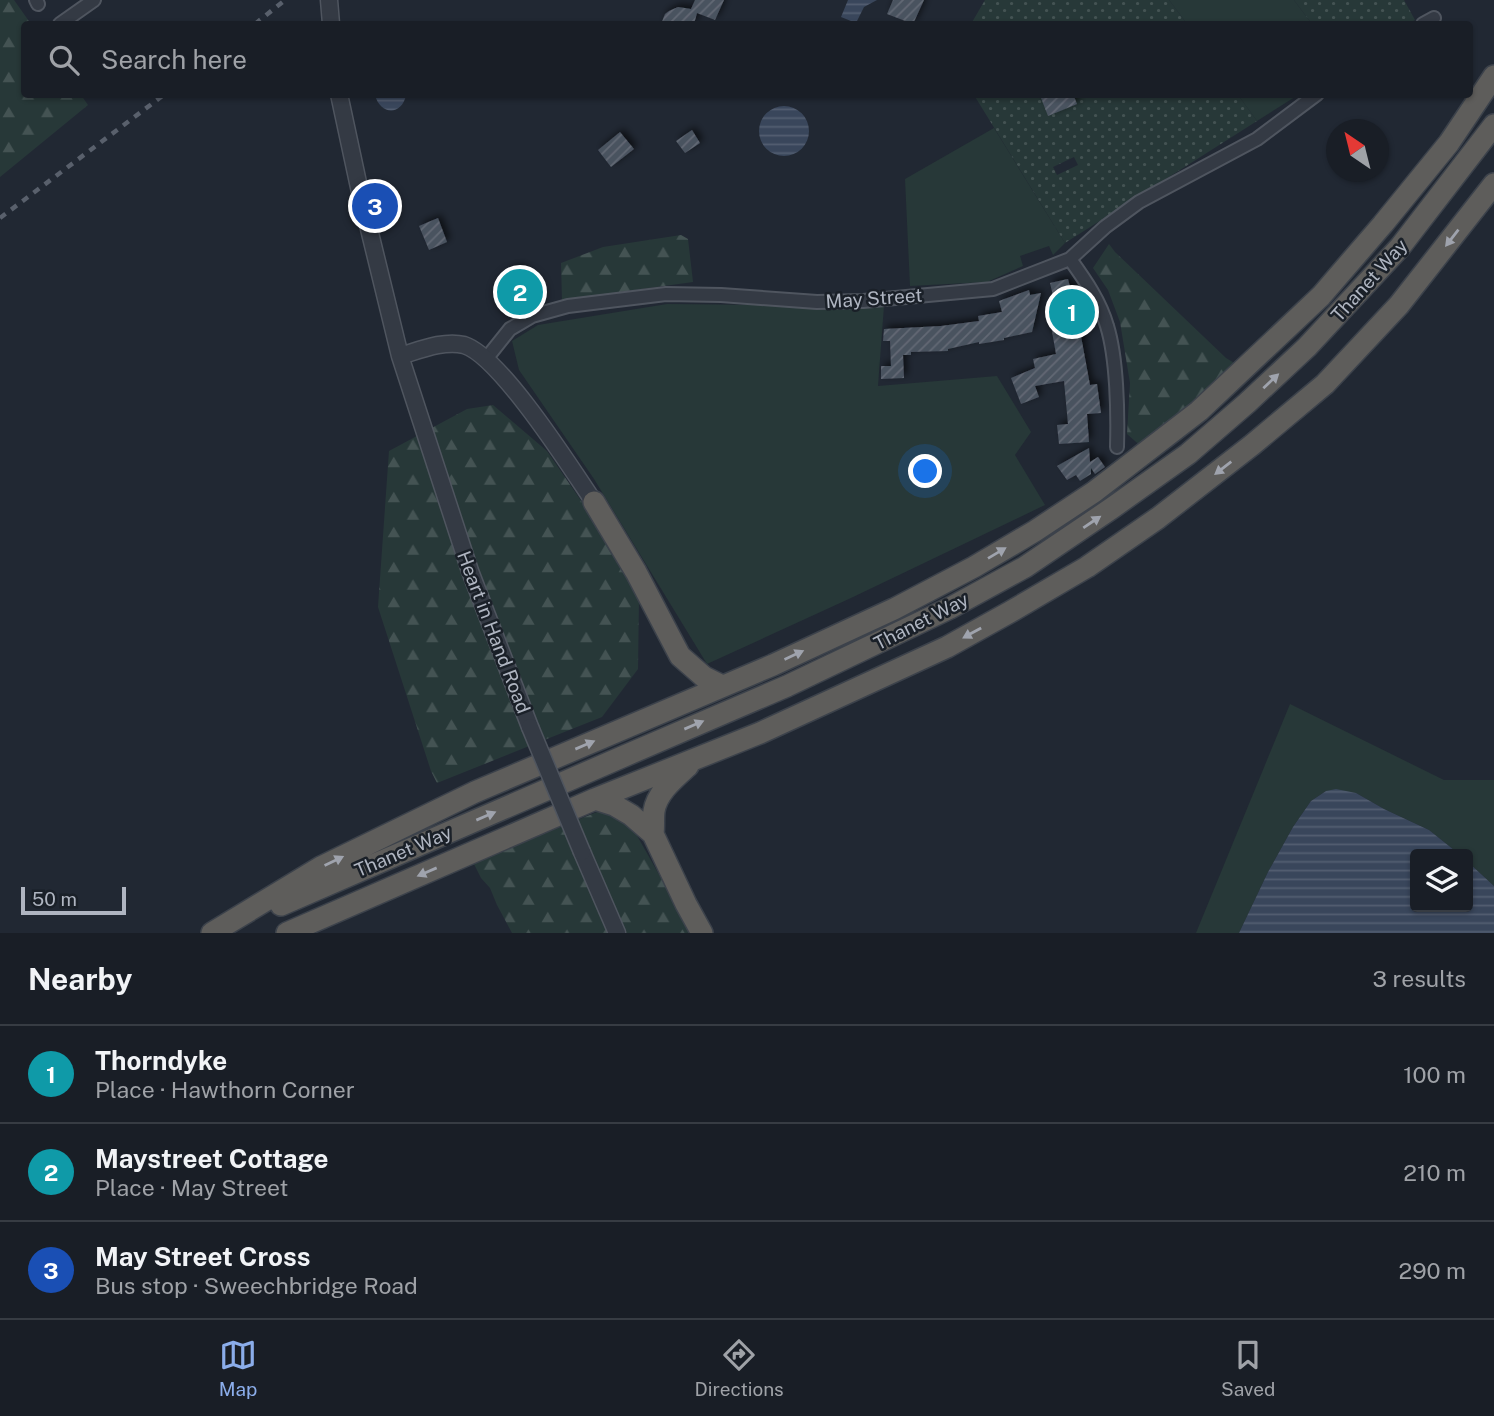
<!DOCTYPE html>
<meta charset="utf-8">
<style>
:root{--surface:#191e26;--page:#22272e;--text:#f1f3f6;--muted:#9fa2a7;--line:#373c43;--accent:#8badea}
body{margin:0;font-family:"Public Sans",sans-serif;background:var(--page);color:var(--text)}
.controls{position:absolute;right:21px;bottom:21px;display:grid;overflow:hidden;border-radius:7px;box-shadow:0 2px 5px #0004}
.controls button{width:63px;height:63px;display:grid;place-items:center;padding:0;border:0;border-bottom:2px solid var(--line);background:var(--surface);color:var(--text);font:35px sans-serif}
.compass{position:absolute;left:1326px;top:119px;width:63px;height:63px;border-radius:50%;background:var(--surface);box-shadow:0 2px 5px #0004;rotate:325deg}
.scale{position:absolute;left:21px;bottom:18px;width:105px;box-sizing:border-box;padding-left:7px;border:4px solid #afb5c1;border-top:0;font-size:19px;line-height:24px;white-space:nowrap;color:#afb5c1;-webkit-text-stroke:5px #1a2028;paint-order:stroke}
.you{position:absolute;left:926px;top:472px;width:24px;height:24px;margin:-18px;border:5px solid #fff;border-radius:50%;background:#1a73e8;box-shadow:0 0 0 10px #1a73e833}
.badge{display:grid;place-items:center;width:46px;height:46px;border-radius:50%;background:var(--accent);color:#fff;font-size:23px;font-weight:700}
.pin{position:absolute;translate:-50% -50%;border:4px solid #fff;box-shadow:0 2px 7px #0006}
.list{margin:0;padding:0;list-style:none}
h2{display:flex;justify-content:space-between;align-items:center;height:91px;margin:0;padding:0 28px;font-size:30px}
h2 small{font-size:23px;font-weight:400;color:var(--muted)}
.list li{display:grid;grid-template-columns:46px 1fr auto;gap:21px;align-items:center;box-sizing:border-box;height:98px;padding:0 28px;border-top:2px solid var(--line)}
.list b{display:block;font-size:26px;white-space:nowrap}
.list p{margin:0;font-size:23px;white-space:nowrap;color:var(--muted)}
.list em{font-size:23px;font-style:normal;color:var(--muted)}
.icon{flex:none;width:38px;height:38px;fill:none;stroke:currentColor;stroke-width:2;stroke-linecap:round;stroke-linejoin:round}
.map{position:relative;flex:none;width:1494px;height:933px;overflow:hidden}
.search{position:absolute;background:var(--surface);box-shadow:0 2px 5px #0004;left:21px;right:21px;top:21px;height:77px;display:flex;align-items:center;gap:18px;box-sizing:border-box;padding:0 24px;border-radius:7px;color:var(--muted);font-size:26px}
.sheet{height:385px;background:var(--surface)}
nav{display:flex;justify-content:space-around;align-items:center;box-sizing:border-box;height:98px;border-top:2px solid var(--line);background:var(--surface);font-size:19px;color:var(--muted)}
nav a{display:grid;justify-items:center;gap:4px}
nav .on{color:var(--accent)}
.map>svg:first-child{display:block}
.green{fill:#273838}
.forest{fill:url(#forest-firs)}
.garden{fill:url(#garden-dots);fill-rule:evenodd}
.water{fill:url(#water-rules)}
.building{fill:url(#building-hatch);filter:url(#shadow)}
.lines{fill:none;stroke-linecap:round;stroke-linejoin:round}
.minor-casing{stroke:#4f555f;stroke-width:16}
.tertiary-casing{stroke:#4f555f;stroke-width:19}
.trunk-casing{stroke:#3c424b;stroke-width:24}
.minor{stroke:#343a44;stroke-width:12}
.tertiary{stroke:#343a44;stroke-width:16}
.trunk{stroke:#5e5d5b;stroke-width:21}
.rail{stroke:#59606c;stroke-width:4.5;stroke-dasharray:7 7;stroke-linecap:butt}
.tertiary-bridge-casing{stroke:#4f555f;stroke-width:19;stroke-linecap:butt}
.tertiary-bridge{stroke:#343a44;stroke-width:16}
.oneway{fill:#9fa3ad}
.labels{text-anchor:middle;stroke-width:5;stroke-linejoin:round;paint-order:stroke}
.street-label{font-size:19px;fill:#afb5c1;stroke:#1a2028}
</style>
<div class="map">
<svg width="1494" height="933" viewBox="0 0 1494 933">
<defs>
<pattern id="forest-firs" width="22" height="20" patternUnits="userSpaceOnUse" patternTransform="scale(1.75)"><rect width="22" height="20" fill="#273838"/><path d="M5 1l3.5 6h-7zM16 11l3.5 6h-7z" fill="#445353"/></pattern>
<pattern id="garden-dots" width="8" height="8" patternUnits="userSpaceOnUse" patternTransform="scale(1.75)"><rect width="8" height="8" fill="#273838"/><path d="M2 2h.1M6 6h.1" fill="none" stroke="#445353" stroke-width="1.8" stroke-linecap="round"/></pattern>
<pattern id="water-rules" width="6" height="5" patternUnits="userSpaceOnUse" patternTransform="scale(1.75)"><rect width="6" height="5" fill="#39465b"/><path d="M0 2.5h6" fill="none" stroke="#535e71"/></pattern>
<pattern id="building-hatch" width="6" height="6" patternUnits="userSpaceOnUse" patternTransform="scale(1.75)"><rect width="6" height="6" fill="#4a525f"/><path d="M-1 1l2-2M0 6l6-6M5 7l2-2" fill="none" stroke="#626974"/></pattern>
<filter id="shadow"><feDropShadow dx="3.5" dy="-3.5" stdDeviation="3.5" flood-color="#0009"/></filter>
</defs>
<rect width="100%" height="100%" fill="#212833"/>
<path class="green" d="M1169,0h125l18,24h-125z
M1238,95h60l-41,26z
M994,128l71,115 -12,12 -4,-9 -29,10 3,10 -36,16 -77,4 -5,-107z
M667,304l217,2 -6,80 119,-10 34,56 -16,23 30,50 -194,93 -144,66 -113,-185 -75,-109 -7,-29 26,-16z
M1290,704l154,76h50v106l-26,-24v-8h-9l-30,-24 -45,-21 -28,-16 -30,-2 -15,10 -18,26 -25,45 -29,61h-43z"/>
<path class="forest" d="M0,0h14l17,24h-7v70l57,1 7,10 -88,72z
M681,235l7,4 5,43 -131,18 -1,-37 42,-16z
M1109,244l6,8 111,106 10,6 -93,84 -16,-14 3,-51 -10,-61 -12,-32 -15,-22z
M493,405l54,46 39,57 53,89 -1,72 -36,48 -165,66 -6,-12 -53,-164 11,-156 78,-42z
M607,808l24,17 61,108h-180l-15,-28 -7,-17 -9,-10 -8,-16z"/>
<path class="garden" d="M985,0h184l18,24h-216z
M1294,0h110l11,20 -7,4h-96z
M974,95h76l-2,20 29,-11 -4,-9h165l19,26 -192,122zM1074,157l4,8 -21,10 -4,-8z"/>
<path class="water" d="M848,0h29l-13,7 -8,16 -15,-6z
M375,95h31c-4,21 -26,20 -31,0z
M759 131a25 25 0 1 1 50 0a25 25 0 1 1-50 0Z
M1336,789l20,4 28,16 45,21 30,24h-44v53h53v-45l26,24v47h-255l29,-61 25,-45 18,-26 15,-10z"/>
<path class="building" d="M695,0h29l-9,20 -18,-7 -3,11h-33l4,-10 4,-3 9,-4 13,2z
M893,0h31l-11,24 -26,-10z
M1050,94h23l4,10 -29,12 -7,-18z
M692,130l8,13 -15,10 -9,-12z
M620,132l14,17 -23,18 -13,-17z
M438,218l9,24 -18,8 -10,-24z
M523,268l2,15 8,-1 2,16 -29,3 -2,-16h6l-1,-15z
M1068,279l2,8 7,-1 6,33 -5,1 12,65 7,-1 4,29 -14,1 2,28 -30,2 -2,-19 11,-1 -4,-43 -29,5 4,11 -18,7 -10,-26 24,-10 -2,-9 23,-5 -5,-28 14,-3 -5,-24 -6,1 -4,-17z
M1029,290l1,5 11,-2 -9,39 -28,6v2l-25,4v-2l-31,7v2l-37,1v3h-8l1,23 -23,1v-13h10l-1,-25h-7l1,-12 57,-3 38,-5 -1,-5 24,-4 -3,-11z
M1089,448l1,14 8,-5 7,10 -10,7 -4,-6v6l-11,7 -4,-6 -9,5 -10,-14z"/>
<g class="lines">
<defs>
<path id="minor" d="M36,0l2,4
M60,24l34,-24
M1423,24l11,-6
M1070,259c15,21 30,42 37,67 10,32 11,87 10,121
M486,359l24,-30 22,-13 36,-10 98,-12 55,1 96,7 46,-1 130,-12 77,-30 35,-32 34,-25 118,-63 60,-45"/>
<path id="tertiary" d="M329,0l2,24
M339,94l21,98 40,164 70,215 60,156
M400,356c20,-6 44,-16 64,-11 36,11 107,123 130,157
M582,852l35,81"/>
<path id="trunk" d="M594,502l42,70 44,84 24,21 18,9
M595,799l19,6 17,10 22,19 33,70 16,29
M653,834c1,-7 0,-15 1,-23 3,-19 21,-33 34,-45
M281,905l341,-148 165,-71 163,-78 75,-41 87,-59 76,-54 59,-51 60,-56 93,-100 94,-122
M212,933l109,-66 154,-75 298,-127 121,-56 80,-42 61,-36 59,-39 105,-81 122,-115 62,-72 66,-81 45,-67
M287,933l308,-134 165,-66 187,-86 63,-35 77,-45 71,-49 94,-73 73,-61 74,-79 95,-121"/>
</defs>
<use href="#minor" class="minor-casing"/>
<use href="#tertiary" class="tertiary-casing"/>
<use href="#trunk" class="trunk-casing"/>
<use href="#minor" class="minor"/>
<use href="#tertiary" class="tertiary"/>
<use href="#trunk" class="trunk"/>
<path class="rail" d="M255,24l30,-24
M0,218l165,-124"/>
<defs>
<path id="tertiary-bridge" d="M530,727l52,125"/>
</defs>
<use href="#tertiary-bridge" class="tertiary-bridge-casing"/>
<use href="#tertiary-bridge" class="tertiary-bridge"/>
</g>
<defs><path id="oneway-solid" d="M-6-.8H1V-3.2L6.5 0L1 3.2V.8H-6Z" transform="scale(1.75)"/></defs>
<g class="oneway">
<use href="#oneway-solid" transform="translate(1452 238) rotate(128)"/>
<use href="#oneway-solid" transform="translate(1271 381) rotate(-43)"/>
<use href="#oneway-solid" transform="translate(1223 468) rotate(142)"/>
<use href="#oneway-solid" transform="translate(1092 522) rotate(-34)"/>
<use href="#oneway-solid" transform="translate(997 553) rotate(-31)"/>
<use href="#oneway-solid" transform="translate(972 633) rotate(151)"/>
<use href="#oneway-solid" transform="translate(794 655) rotate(-25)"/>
<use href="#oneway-solid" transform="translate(694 725) rotate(-23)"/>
<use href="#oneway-solid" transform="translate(585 745) rotate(-23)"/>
<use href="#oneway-solid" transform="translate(486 816) rotate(-23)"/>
<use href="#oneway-solid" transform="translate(334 861) rotate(-26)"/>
<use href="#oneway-solid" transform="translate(427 872) rotate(157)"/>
</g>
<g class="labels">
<g class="street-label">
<text transform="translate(1369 280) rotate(-48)" y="7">Thanet Way</text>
<text transform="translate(874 298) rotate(-4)" y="7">May Street</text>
<text transform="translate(921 621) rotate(-27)" y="7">Thanet Way</text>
<text transform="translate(494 632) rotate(69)" y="7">Heart in Hand Road</text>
<text transform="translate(403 851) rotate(-23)" y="7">Thanet Way</text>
</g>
</g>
</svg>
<div class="controls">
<button><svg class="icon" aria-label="layers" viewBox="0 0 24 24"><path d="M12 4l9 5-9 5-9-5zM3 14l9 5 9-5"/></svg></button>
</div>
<svg class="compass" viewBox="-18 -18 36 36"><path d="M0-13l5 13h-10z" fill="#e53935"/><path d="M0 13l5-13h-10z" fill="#9fa2a7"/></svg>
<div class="scale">50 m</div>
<div class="you"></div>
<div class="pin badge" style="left:1072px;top:312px;background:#0f9aa8">1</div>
<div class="pin badge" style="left:520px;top:292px;background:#0f9aa8">2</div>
<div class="pin badge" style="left:375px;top:206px;background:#1a4fb4">3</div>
<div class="search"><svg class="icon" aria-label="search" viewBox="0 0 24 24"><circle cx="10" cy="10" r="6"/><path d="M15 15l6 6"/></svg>Search here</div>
</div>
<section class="sheet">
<h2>Nearby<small>3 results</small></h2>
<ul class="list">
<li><span class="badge" style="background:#0f9aa8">1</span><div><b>Thorndyke</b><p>Place · Hawthorn Corner</p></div><em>100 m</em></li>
<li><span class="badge" style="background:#0f9aa8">2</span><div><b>Maystreet Cottage</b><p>Place · May Street</p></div><em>210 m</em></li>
<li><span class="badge" style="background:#1a4fb4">3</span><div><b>May Street Cross</b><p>Bus stop · Sweechbridge Road</p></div><em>290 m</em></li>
</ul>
</section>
<nav>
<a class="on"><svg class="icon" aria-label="map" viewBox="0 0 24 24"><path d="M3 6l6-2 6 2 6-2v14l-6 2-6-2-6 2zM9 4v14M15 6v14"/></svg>Map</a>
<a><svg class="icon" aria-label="directions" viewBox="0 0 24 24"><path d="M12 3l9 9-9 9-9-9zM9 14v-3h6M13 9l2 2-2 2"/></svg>Directions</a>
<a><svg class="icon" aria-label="saved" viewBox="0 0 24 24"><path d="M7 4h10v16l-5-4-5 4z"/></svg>Saved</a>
</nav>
